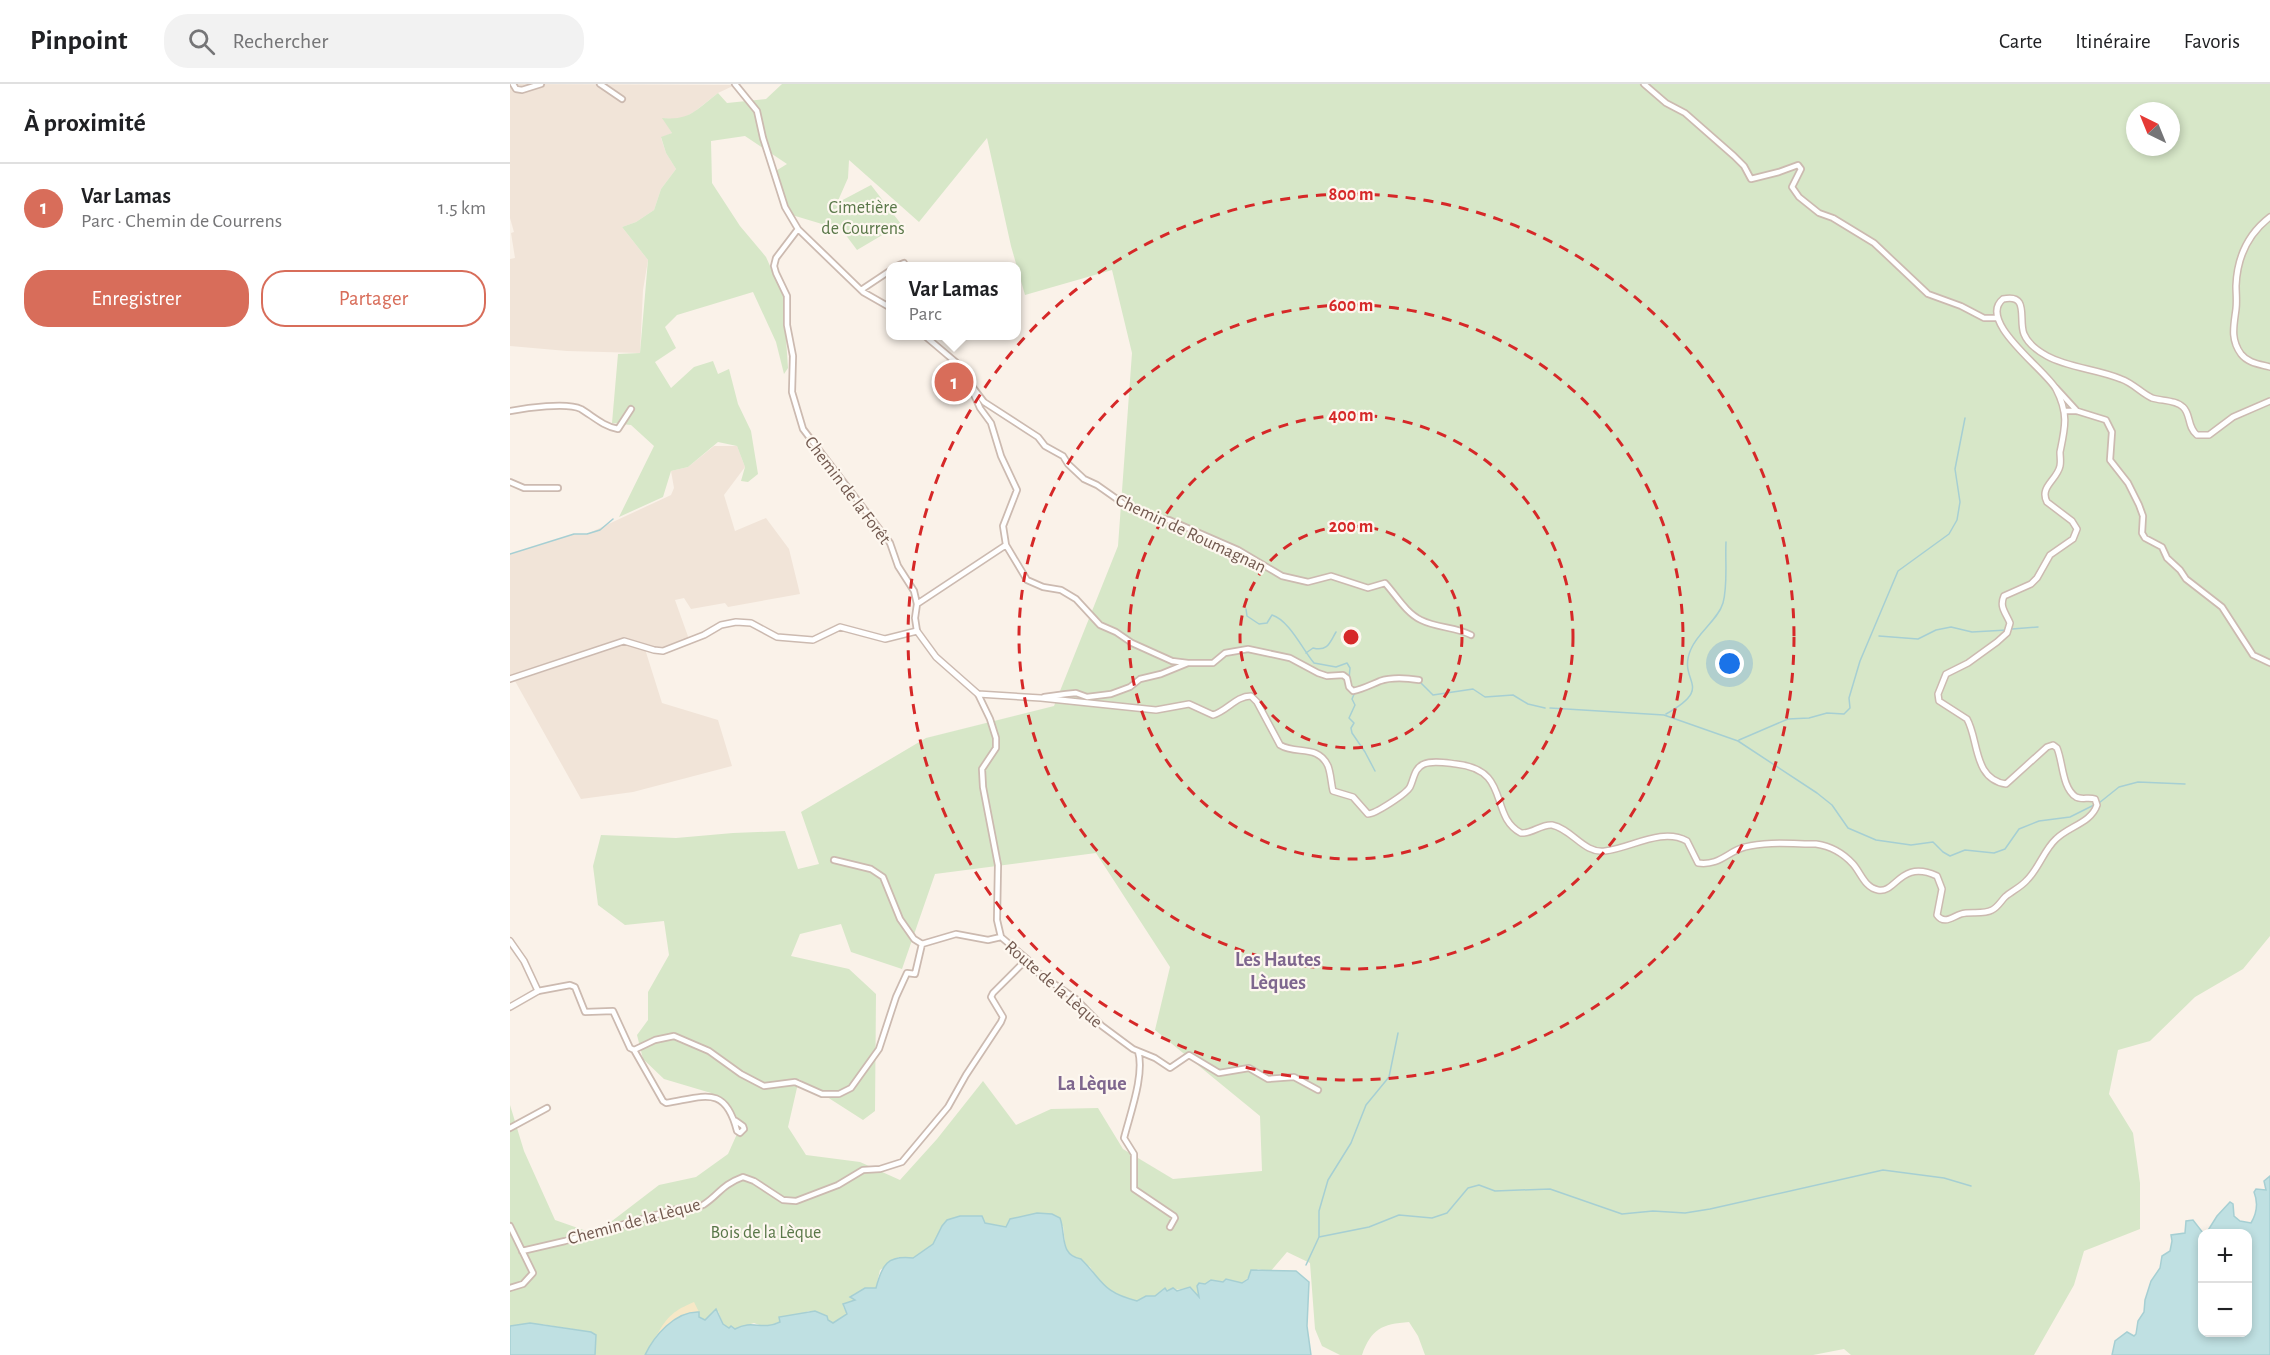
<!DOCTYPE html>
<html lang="fr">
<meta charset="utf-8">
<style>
:root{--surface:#fff;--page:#f2f2f2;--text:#202124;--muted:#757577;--line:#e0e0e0;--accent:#d86d5a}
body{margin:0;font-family:"Alegreya Sans",sans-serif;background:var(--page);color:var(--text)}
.controls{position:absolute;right:18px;bottom:18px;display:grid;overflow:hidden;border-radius:12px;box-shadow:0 3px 9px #0003}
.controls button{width:54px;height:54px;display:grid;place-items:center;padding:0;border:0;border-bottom:2px solid var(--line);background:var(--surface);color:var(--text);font:30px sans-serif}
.compass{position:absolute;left:1616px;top:18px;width:54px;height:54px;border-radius:50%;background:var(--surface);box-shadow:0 3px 9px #0003;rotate:317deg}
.you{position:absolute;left:1220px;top:580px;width:21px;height:21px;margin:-15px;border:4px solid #fff;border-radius:50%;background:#1a73e8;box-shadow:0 0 0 9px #1a73e833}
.badge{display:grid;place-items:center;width:39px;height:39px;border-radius:50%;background:var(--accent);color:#fff;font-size:20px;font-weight:700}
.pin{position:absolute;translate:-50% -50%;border:3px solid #fff;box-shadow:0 2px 6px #0006}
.popup{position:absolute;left:376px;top:178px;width:135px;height:78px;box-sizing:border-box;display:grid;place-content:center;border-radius:12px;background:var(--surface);filter:drop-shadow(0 2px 4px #0005);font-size:20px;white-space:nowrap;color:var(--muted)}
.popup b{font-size:22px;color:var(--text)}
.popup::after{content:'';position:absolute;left:50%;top:100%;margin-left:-12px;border:12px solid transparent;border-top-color:var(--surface)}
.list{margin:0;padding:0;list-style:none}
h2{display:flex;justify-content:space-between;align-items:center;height:78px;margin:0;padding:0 24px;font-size:26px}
h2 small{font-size:20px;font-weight:400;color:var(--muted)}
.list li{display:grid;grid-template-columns:39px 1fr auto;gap:18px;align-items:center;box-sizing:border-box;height:90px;padding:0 24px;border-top:2px solid var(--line)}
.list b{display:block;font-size:22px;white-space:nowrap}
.list p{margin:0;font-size:20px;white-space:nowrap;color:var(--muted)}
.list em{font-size:20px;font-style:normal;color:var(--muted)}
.actions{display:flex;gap:12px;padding:18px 24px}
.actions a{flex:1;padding:14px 0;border:2px solid var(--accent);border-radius:24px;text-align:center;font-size:21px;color:var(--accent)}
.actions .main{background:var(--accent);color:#fff}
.icon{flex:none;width:33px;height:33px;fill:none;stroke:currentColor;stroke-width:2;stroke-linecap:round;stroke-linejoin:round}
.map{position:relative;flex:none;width:1760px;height:1271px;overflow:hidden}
header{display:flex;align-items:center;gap:36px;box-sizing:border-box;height:84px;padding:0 30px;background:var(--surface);border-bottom:2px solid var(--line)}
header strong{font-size:28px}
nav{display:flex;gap:33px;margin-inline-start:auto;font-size:21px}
.search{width:420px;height:54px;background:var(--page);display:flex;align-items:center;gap:15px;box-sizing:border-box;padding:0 21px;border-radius:24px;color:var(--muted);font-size:22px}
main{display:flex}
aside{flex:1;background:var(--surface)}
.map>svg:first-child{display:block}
.residential{fill:#f1e4d8}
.green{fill:#d7e7c8;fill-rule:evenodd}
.sand{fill:#f6e8c7}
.water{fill:#bfe0e2;stroke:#a6cfd3;stroke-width:1.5;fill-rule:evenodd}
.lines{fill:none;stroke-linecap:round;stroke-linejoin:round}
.stream{stroke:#a6cfd3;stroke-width:1.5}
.minor-casing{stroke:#ccbab0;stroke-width:8}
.tertiary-casing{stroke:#ccbab0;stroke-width:8}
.minor{stroke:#fff;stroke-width:4.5}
.tertiary{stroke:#fff;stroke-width:5}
.ring{fill:none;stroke:#d62828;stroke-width:3;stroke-dasharray:10 8}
.labels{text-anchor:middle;stroke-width:4.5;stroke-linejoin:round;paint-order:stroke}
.park-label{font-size:18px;fill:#597748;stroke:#fdf7ef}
.street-label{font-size:18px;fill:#72594f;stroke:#fdf7ef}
.neighbourhood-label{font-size:20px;font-weight:bold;fill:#7e668e;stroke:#fdf7ef}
.centre{fill:#d62828;stroke:#fdf7ef;stroke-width:3}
.ring-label{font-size:18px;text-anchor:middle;font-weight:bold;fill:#d62828;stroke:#fdf7ef;stroke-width:4.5;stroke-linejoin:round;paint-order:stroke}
</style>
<header>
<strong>Pinpoint</strong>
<div class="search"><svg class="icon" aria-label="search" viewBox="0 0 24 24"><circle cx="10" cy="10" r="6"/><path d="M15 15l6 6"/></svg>Rechercher</div>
<nav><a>Carte</a><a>Itinéraire</a><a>Favoris</a></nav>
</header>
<main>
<aside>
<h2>À proximité<small></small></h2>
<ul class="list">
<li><span class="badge">1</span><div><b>Var Lamas</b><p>Parc · Chemin de Courrens</p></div><em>1.5 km</em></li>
</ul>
<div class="actions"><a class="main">Enregistrer</a><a>Partager</a></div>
</aside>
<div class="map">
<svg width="1760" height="1271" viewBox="0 0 1760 1271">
<rect width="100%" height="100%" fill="#faf2e9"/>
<path class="residential" d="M0,0l225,1 -17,8 -24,19 -15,8 -16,-2 9,15 -11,5 5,15 10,16 -15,20 -7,21 -18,12 -14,5 26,33 -5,30 -3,63 -73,-2 -57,-5v-87l5,-1 -4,-25 3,-1 -4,-14z
M204,362h23l8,21 -21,28 11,36 31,-13 23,31 11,45 -72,13 -3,-4 -34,6 -7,-11 -9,2 15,42 -27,9 -18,-2 17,54 56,17 14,46 -99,26 -52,7 -66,-118 37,-12v-3l-42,10v-122l64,-20h13l84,-39 3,-7 -3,-17 17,-4z"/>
<path class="green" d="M272,0h1488v852l-27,33 -48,28 -45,44 -32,9 -9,44 24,39 7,50v46l-56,22 -10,34 -40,70h-183l-7,-6 -31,6h-388l-7,-19 -9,-14c-27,2 -38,7 -47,33h-22l-18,-9 -7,-17 -5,-66 -23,-11 -17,20 -12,-3 -16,14 -16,-4 -3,3 -12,-2 -12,13v4l-12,-9 -18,3 -4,-3 -10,8h-9l-9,5 -19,-5 -17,-13 -11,-16 -24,-16 -3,-25 -53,-7 -3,8 -22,-4 -43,3 -9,18 -20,14 -14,-1 -19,13 -4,18 -22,6 -3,4 4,1 -1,2 -11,5 4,8 -14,9 -6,-3v-4l-18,-5 -44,16 -11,-4 -19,6 -4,-3 -2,2 -6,-4 -5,-13 -4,1 -9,8 -6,-3 -42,18 -12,20h-50l-4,-23 -50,-8 -31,2v-221l14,46 31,69 40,14 64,-49 37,-8 32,-23 13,-29 -30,-32 -47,-14 -21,-20 -6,-24 11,-15v-28l21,-37 -5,-34 -39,4 -27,-20 -5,-39 8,-31 75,3 57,-5 52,-2 13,38 21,-5 -18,-52 125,-74 128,-32 64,-160 14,-193 -20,-83 -87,25 -14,-49 -24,-108 -68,84 -70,-62 -1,18 -11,25 34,-18 30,39 -44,26 -15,-20 -50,-15 -18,-43 13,-8 -42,-28 -34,5 1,42 28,43 26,31 17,38 5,73 -4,6 -8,-32 -23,-50 -76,23 -12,12 11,21 -21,14 16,26 23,-21 19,-6 5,13 11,-5 9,35 13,27 7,43 -10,8 -7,-1 4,-14 -8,-21 -19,-4 -30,25 -17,4 -8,26 -44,20 35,-71 -23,-21 -19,-2 6,-69 22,-1 8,-93 -26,-33 14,-5 18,-12 7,-21 15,-20 -10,-16 -5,-16 11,-4 -10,-15c28,3 35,-9 56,-25l9,10 39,-4zM1625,27h36v36h-36zM586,769l74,114 -15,63 105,86 2,55 -89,8 -50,-30 -25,-41 -47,1 -35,16 -33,-44 -46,58 -37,41 -40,-18 -54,-7 -18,-28 11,-48 64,41 12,-9 1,-117 -27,-25 -58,-13 9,-22 41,-10 10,28 51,17 33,-95z"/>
<path class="sand" d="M184,1218l5,10c-17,-1 -31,13 -42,23 10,-19 18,-25 37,-33z"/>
<path class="water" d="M1760,1092v179h-158l3,-14 12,-9 7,4 2,-2 2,-13 6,-9 1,-12 6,-19 9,-13 2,-12 8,-5 2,-10 -1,-6 14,-2 1,-12 7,-1 10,13 4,-1 10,-16 13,-14 3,2 1,12 6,5 11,2c6,-10 7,-21 3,-31l2,-3 10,1 -2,-9zM1692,1150h46v98h-46z
M527,1129l15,1 8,4c6,16 -1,37 21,41 23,23 21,33 56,42l9,-5h9l10,-8 2,3 6,-3 4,3 13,-4 9,10 -2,-11 2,-3 6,1 6,-4 12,2 3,-3 16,4 6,-4 3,-9 45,1 13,11 -2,44 4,29h-666c9,-19 30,-44 54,-43v5l6,3 11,-11 7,15 6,4 2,-2 4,3c18,-10 26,2 45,-7l-1,-5 36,-6 12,5 1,4 5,3 14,-9 -4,-10 12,-4 -5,-3 15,-9h11c6,-23 11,-33 37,-30l20,-14 9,-18 5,-6 13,-4h22l3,7 21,4 4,-8z
M20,1239l61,9 5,3 -1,20h-85v-29z"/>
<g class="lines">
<path class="stream" d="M0,470l64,-20h13l13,-4 13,-11
M736,525l1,7 12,8 8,-1 5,-8c17,5 31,35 42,48l22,4 11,-4 3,5 -1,11
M1502,545l26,-2
M1369,552l39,3 18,-9 15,-3 21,5 35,-2
M796,569l7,-5c15,4 17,-6 23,-16
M911,599l12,12 40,-6 12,8 28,-2 15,9 17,4
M845,608l-3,7 3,6 -6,13 5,5 -3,5 1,5 13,19 10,19
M1040,624l114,7 74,26 79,52 15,12 16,23 28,12 35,5 22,-3 10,10 7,4 15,-6 29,3 11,-4 14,-20 20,-8 31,-4 24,-12
M1156,630c51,-29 10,-31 25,-65 7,-17 27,-29 32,-46 5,-18 2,-42 3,-61
M1229,656l49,-21 21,-1 18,-5 17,1 6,-6 -1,-10 11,-37 38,-90 51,-37 8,-14 3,-18 -5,-33 10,-51
M1589,719l20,-16 19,-5 47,2
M809,1153v-26l9,-31 23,-37 15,-38 23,-28 9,-44
M796,1181l13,-28 50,-10 30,-12 33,3 15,-5 21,-25 11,-3 16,6 55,-2 72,25 31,-3 32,2 25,-4 173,-39 61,8 27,8"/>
<defs>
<path id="minor" d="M3,0l3,5 6,1 19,-6
M90,0l22,15
M225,0l22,27 6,27 22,69 13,22 -22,29 -2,8 2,7 11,23v29l6,31 -1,36 11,37 87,114 8,23 16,25 3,13 -2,14 2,13
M1134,0l22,19 19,10 49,43 10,10 7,13 28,-7 19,-7 3,4 -9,18 7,10 20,16 14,5 41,25 54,51 33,12 23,12h13
M288,145l65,63 28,16
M387,182l7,-3
M351,206l30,-20
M415,252l33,28 6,8 16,36 11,15 10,33 16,34 -14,36 3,19 21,35 16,7 18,3 15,9 24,26 16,7 16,11 40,18 16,2
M458,297l16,21 54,35 7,9 18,10 5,8 16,15 13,6 27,19 29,14 16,2 69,30 44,26 26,6 23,-6 37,12 17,-5c11,12 21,30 36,37 16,8 35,7 50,15
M1546,304l21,23
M0,327c16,-3 57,-9 71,-2 13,8 22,17 37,20l13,-20
M1554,327h13l29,9 6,12 -2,28 18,23 11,22 4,11 -1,17 3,5 17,9 5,11 13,12 6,9 36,28 31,48 17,8
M0,398l14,6h34
M407,520l89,-59
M468,610l12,25 6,19v10l-14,21 1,18 15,78 -1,55 4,17 26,22 10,13 39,27 26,27 31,23 22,9 15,10 19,-13 30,18 30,-5 19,11 26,-2 24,13
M534,613l22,-3 10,-1 11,4 24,-3 19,-7 10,-8 21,-5 27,-11h25l12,-10 23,-4 42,9 28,15 9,3 16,-1 4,3 2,9 4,4c10,-2 17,-6 27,-10 12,-4 26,-3 39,-1
M324,776l37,9 12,8 17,42 14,20 8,5
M28,907l32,-6 5,2 10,25 28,-1 17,37 4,2 21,-10 19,-4 35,15 32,23 23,12 31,-4 27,12h17l12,-6 28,-39 17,-52 11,-24 8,1 7,-30 34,-10 32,6 13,-3
M124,966l29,51 3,2c38,-6 59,-19 71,28l3,2 4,-4 -1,-3 -7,-5
M628,967c7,23 -8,63 -14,87l10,16v35l40,27 1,2 -5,9
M0,1044l37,-20
M0,1142l23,47 -10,11 -13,4
M12,1167l43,-10 115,-33c7,-1 17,1 23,-3 16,-10 18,-20 40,-28l11,4 29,19 13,1 42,-16 25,-15 17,-1 22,-7 46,-55 18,-32 35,-53 2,-5 -12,-20 2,-4 34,-34"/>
<path id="tertiary" d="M1760,133c-22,17 -33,41 -34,69 0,7 1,15 0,23 -2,16 -6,30 5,45 7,9 18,10 29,13
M0,595l114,-38 30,9 9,1 41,-16 17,-10 15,-3 15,1 26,14 36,3 27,-13 45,12 32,-8 19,26 42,37 63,4 115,12 33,-6 24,11c14,-4 23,-19 38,-19l6,6 23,43c16,10 38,-1 48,21 3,8 3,17 5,25l20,6 15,17c7,0 38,-20 42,-27 4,-8 4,-19 14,-23 9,-4 23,-1 32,0 56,6 32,51 65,69 11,1 20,-9 31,-8 20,4 32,29 53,26 26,-3 57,-24 82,-10l11,22c22,3 30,-12 47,-16 22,-6 49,-3 71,-3 14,2 27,9 37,20 8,9 12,24 25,26 18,4 22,-31 59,-14l5,13 -5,26c7,10 15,2 24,-1 9,-3 22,1 31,-4 6,-3 9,-9 13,-13 7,-6 16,-10 22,-17 12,-12 17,-30 29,-41 13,-13 35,-16 41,-34l-2,-6c-6,-2 -14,1 -19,-2 -14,-9 -13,-35 -19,-49l-4,-3 -6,2 -41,37c-33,-5 -27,-44 -39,-65l-28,-18 -1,-7 8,-20 22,-11 29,-21 10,-9 3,-10c-4,-10 -11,-16 -6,-27l27,-12 6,-6 13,-23 23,-16 4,-10 -5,-8 -25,-19c-8,-15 10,-22 13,-36 1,-5 0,-9 0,-14 5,-24 9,-38 -4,-63 -10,-19 -80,-68 -53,-90 27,-6 15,21 21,35 4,10 14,17 23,22 22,12 50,13 74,23 12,4 20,14 31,19 10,3 24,2 31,9 8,7 4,20 14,28h12l24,-18 37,-16
M0,857l14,20 14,30 -28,16"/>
</defs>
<use href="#minor" class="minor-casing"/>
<use href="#tertiary" class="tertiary-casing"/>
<use href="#minor" class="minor"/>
<use href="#tertiary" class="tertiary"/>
</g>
<g class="ring">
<circle cx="841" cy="553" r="111"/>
<circle cx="841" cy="553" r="222"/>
<circle cx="841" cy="553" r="332"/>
<circle cx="841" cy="553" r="443"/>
</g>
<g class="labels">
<g class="park-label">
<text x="353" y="129">Cimetière<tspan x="353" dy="21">de Courrens</tspan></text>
<text x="256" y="1154">Bois de la Lèque</text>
</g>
<g class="street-label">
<text transform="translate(338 406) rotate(53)" y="6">Chemin de la Forêt</text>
<text transform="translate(681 449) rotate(25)" y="6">Chemin de Roumagnan</text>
<text transform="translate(544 900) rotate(41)" y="6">Route de la Lèque</text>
<text transform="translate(124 1137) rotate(-15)" y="6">Chemin de la Lèque</text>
</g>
<g class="neighbourhood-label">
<text x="768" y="882">Les Hautes<tspan x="768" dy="23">Lèques</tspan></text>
<text x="582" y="1006">La Lèque</text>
</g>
</g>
<circle cx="841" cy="553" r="9" class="centre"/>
<g class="ring-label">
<text x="841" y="116">800 m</text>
<text x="841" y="227">600 m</text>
<text x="841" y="337">400 m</text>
<text x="841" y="448">200 m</text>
</g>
</svg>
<div class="controls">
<button>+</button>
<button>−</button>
</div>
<svg class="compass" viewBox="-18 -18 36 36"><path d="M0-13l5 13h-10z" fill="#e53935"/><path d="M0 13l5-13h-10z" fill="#757577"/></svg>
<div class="you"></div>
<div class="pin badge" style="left:444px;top:298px">1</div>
<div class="popup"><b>Var Lamas</b>Parc</div>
</div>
</main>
